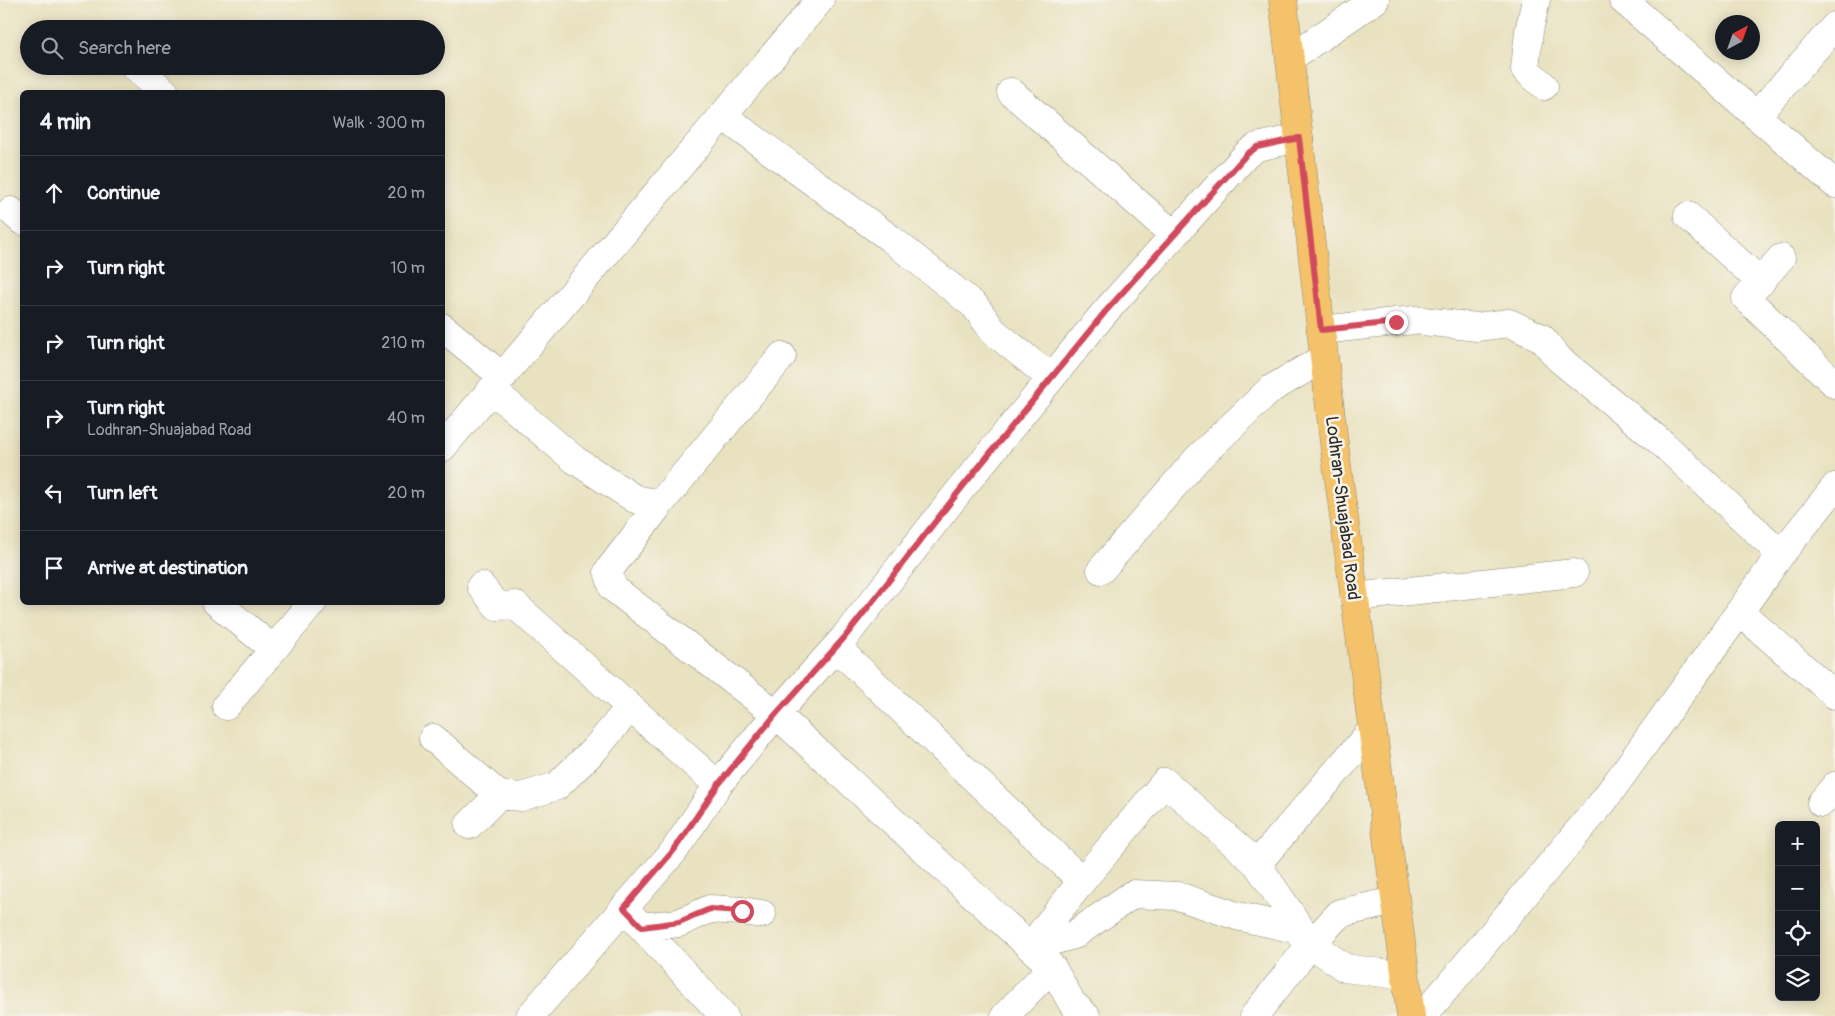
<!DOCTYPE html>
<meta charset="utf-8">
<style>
:root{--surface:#171b24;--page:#20242c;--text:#f1f3f6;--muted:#9ea1a6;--line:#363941}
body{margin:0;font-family:Pangolin,sans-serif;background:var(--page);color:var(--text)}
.controls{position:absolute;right:15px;bottom:15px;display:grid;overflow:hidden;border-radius:8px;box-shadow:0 2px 12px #0003}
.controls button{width:45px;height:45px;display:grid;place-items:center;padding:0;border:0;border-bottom:1px solid var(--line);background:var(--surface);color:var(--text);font:25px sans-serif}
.compass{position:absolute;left:1715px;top:15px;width:45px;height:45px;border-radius:50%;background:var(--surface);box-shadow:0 2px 12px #0003;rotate:41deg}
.stop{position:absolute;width:15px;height:15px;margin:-11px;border:4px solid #d1495b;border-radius:50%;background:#fff}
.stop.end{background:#d1495b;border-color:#fff;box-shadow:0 1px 5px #0008}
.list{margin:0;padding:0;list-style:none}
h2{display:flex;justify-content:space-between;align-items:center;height:65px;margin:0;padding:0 20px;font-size:21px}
h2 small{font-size:16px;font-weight:400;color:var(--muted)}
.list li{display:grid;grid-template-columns:32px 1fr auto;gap:15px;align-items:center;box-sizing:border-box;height:75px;padding:0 20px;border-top:1px solid var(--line)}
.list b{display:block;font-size:19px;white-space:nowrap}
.list p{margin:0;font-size:16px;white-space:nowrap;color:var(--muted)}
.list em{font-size:16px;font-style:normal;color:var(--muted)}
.icon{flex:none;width:28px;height:28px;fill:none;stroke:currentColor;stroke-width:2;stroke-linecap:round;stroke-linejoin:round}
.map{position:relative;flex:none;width:1835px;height:1016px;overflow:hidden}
.search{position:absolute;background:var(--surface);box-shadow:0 2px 12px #0003;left:20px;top:20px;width:425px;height:55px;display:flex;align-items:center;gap:12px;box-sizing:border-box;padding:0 18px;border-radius:28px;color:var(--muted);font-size:19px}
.panel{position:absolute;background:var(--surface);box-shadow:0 2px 12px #0003;left:20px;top:90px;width:425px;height:515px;border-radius:8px}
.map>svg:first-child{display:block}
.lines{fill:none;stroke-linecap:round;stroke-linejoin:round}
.minor-casing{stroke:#8a8676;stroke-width:29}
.major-casing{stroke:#8a8676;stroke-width:29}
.minor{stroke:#fff;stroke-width:28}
.major{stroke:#f3c26a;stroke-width:28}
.route{stroke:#d1495b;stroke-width:6}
.labels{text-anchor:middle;stroke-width:5;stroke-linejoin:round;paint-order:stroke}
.street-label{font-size:18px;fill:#2b2b2b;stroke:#f7f3e8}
</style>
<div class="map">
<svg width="1835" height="1016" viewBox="0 0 1835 1016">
<rect width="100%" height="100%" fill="#f7f3e8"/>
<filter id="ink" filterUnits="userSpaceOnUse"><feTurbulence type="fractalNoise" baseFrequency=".02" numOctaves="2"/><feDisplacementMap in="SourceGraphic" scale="10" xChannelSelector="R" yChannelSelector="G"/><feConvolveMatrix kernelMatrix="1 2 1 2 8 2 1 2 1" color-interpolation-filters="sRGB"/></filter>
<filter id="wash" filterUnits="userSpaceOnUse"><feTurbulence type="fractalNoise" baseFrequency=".0096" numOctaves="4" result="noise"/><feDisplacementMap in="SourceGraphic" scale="20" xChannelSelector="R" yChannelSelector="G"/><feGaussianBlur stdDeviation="1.12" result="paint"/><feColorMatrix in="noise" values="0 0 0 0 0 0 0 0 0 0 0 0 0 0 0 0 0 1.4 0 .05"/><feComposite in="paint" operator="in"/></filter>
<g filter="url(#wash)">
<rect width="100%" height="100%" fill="#e9e2c1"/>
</g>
<g filter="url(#ink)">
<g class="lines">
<defs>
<path id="minor" d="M1536,0l-7,31 -4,38 19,17
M1623,0l212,184
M1290,58l85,-58
M134,66l31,26
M1011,92l163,143
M723,116l168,123 84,67 18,25 58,47
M1756,116l79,-90
M11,211l11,10
M1688,216l73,66
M1781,258l-35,40 89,86
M442,327l61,50
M1321,330l93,-10 63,7 32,-4 33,15 17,21 103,84 119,111
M492,390l83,70 60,39 25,5 122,-148
M442,448l378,-448
M660,504l-52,67 5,17 163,126 276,253 20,36 14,13
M1101,570l96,-111 74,-70 53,-31
M481,586l16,20 18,-1 203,180
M1354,597l220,-24
M216,602l57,47
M1740,612l95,83
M836,647l246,234
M226,706l87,-104
M433,738l66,57
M1821,803l14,-17
M469,825l30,-30 22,2 36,-11 39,-38 34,-41
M1257,864l115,-134
M624,908l100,108
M642,927l37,-4 31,-14 32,2 20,3
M1030,947l52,-66 83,-99 92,82 54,80 29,-31 55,-12
M1030,947l44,-12 59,-41 45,2 59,20 58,13 16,15 34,24 60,8
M530,1016l144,-165 44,-66 58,-71 68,-76 116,-148 145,-178 142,-158 10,-7 42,-9
M1005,1016l47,-49
M1254,1016l57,-72
M1423,1016l179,-213 179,-249 54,-67"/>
<path id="major" d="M1283,0l51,443 77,573"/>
</defs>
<use href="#minor" class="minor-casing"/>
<use href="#major" class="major-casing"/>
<use href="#minor" class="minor"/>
<use href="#major" class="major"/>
</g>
</g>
<g class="lines" filter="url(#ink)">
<path class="route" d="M742,911l-32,-2 -31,13 -37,5 -18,-19 50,-58 44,-65 58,-71 68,-76 116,-148 145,-178 142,-158 10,-7 42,-9 22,192 75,-8"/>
</g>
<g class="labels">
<g class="street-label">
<text transform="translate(1343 508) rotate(83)" y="6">Lodhran-Shuajabad Road</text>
</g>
</g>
</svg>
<div class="controls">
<button>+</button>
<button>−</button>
<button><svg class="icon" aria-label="locate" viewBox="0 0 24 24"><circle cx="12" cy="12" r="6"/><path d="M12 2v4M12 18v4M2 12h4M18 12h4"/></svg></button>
<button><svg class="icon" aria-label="layers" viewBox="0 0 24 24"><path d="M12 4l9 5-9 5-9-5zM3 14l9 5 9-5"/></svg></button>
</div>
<svg class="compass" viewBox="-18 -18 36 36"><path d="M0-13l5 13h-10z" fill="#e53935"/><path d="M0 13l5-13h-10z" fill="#9ea1a6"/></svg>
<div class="stop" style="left:742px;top:911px"></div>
<div class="stop end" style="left:1396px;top:322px"></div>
<div class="search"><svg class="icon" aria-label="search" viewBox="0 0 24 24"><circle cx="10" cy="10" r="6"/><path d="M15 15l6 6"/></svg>Search here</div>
<section class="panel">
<h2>4 min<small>Walk · 300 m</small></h2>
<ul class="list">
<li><svg class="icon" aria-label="ahead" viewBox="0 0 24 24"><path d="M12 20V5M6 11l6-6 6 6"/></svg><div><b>Continue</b></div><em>20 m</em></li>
<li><svg class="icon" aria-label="right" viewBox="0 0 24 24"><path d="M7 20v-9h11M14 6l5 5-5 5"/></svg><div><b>Turn right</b></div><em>10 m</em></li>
<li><svg class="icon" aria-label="right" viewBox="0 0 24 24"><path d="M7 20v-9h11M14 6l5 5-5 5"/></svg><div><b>Turn right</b></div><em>210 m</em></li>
<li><svg class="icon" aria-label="right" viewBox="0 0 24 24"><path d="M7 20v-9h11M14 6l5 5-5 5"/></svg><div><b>Turn right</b><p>Lodhran-Shuajabad Road</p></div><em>40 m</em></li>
<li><svg class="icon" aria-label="left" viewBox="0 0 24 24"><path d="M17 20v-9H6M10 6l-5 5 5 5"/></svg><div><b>Turn left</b></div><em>20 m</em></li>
<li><svg class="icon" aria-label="arrive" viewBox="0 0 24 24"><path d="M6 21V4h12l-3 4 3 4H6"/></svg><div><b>Arrive at destination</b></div></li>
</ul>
</section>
</div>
